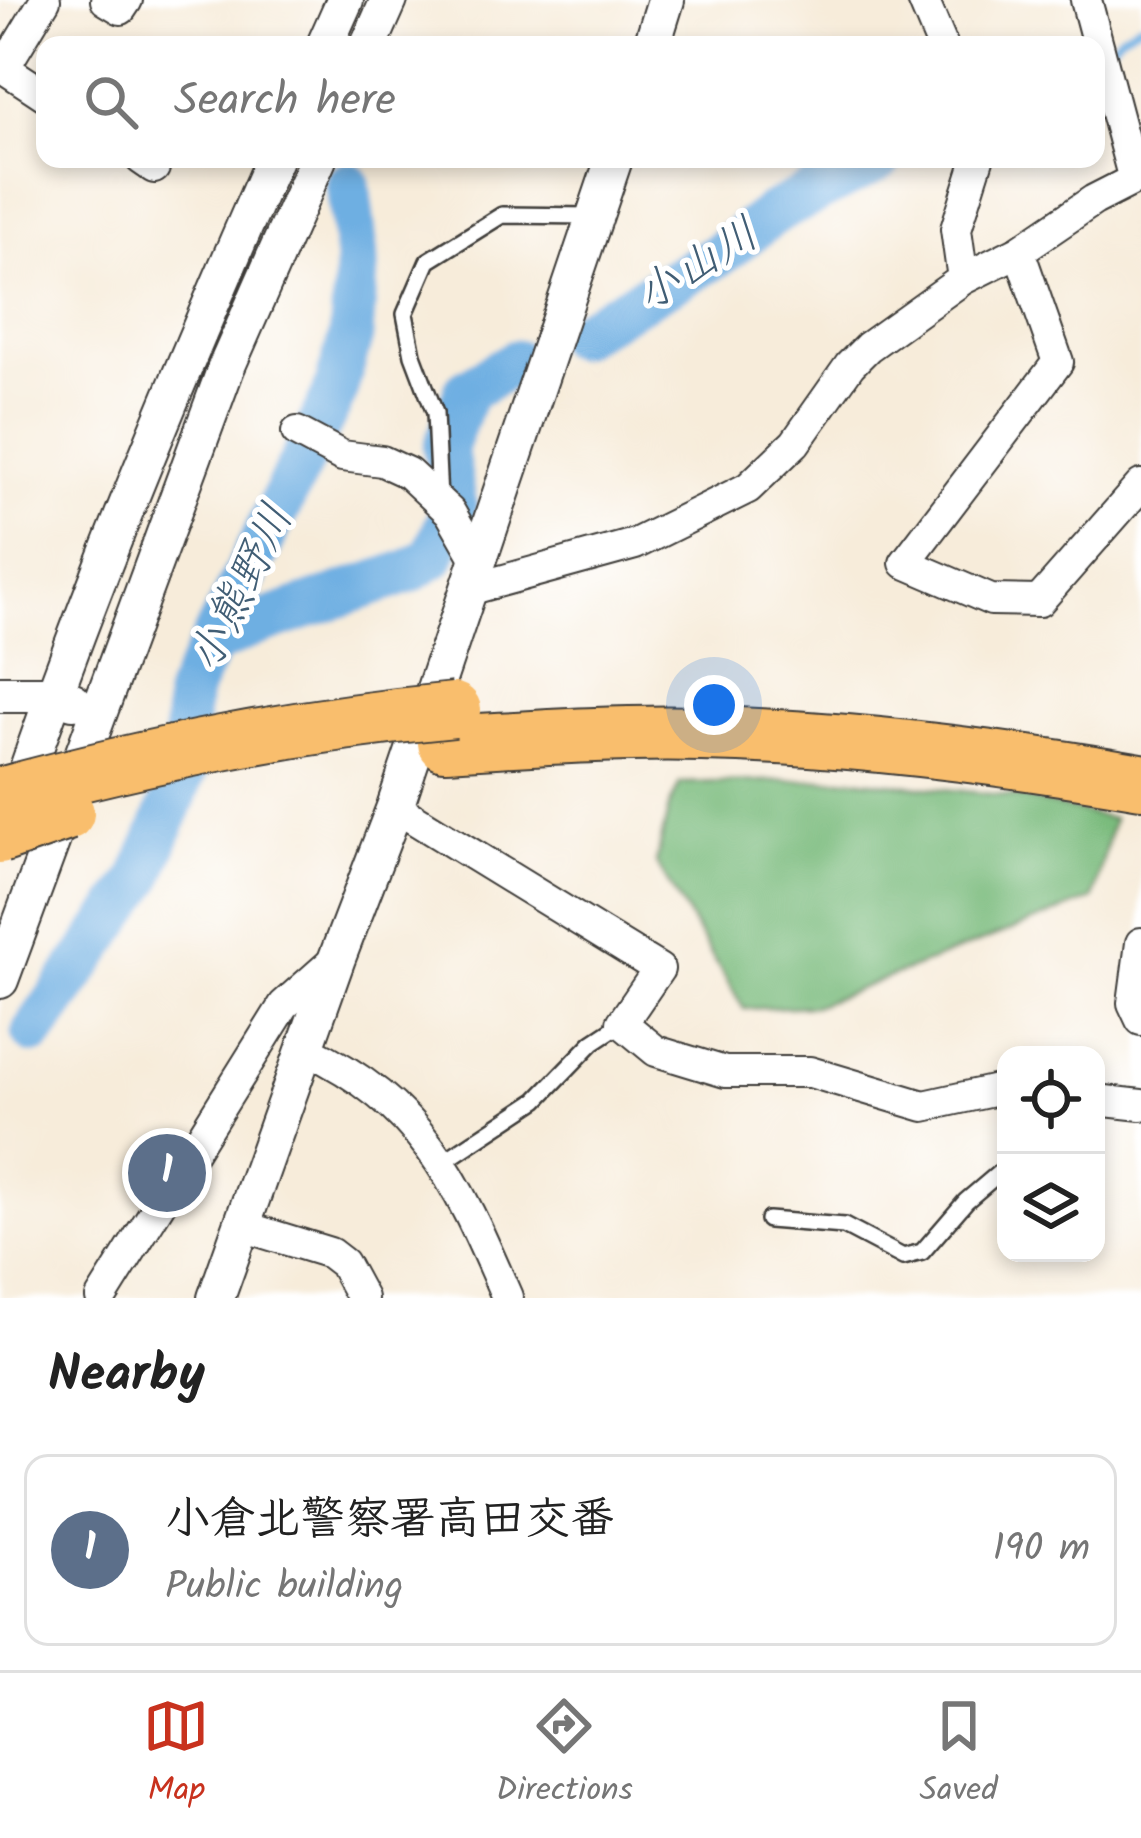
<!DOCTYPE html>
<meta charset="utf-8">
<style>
:root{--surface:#fff;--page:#f6f6f6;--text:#222;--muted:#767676;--line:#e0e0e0;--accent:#c8321e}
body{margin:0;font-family:Kalam,"Klee One",sans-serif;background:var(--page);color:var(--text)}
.controls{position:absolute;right:36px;bottom:36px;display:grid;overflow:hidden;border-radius:24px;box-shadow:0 6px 18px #0003}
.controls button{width:108px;height:108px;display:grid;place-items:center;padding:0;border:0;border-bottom:3px solid var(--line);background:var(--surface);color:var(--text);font:60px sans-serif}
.you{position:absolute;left:714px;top:705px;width:42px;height:42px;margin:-30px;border:9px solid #fff;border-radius:50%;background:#1a73e8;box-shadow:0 0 0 18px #1a73e833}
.badge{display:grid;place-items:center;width:78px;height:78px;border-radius:50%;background:var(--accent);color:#fff;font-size:39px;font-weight:700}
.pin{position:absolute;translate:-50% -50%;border:6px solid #fff;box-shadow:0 3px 12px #0006}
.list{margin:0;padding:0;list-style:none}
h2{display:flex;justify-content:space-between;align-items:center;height:156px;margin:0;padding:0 48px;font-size:51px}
h2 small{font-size:39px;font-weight:400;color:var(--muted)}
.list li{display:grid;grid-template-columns:78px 1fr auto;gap:36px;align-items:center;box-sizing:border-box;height:192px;margin:0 24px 24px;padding:0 24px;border:3px solid var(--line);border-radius:24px}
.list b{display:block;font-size:45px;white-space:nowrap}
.list p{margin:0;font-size:39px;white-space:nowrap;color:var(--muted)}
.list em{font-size:39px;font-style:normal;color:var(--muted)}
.icon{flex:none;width:66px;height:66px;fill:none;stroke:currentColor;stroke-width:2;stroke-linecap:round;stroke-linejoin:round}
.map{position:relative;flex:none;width:1141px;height:1298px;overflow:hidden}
.search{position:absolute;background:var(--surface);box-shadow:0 6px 18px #0003;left:36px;right:36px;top:36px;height:132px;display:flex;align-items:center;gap:30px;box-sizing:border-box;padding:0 42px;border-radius:24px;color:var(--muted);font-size:45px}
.sheet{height:372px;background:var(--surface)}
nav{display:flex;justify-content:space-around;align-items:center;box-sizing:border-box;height:168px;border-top:3px solid var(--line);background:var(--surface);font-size:33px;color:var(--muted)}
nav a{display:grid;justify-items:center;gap:6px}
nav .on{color:var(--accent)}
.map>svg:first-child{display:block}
.forest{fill:#7abb7d;stroke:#4b6c4c;stroke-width:3}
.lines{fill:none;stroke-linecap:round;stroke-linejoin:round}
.stream{stroke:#6eafe2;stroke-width:8}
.river{stroke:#6eafe2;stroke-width:45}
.service-casing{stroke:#3d3b38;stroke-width:20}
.minor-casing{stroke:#3d3b38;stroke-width:34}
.tertiary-casing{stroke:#3d3b38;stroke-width:40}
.motorway-casing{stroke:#3d3b38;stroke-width:58}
.service{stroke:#fff;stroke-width:15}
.minor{stroke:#fff;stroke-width:30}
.tertiary{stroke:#fff;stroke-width:36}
.motorway{stroke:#f9be6d;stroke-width:54}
.motorway-bridge-casing{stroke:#3d3b38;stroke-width:58;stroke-linecap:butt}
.motorway-bridge{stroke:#f9be6d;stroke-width:54}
.labels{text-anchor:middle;stroke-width:10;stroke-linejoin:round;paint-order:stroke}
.water-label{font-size:45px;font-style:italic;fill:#415e75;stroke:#fff}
</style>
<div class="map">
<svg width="1141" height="1298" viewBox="0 0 1141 1298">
<rect width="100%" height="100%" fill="#fff"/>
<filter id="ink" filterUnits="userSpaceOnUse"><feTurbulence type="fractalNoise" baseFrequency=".00833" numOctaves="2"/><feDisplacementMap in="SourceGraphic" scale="24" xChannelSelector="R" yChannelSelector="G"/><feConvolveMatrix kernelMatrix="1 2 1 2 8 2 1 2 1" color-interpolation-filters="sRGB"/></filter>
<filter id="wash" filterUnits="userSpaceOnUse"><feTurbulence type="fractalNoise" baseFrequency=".004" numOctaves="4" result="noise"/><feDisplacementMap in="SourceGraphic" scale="48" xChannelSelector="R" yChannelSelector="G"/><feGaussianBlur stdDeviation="2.7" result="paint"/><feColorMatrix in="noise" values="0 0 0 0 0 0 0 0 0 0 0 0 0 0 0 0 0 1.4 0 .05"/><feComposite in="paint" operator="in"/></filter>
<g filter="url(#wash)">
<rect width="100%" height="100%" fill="#f7ecda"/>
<path class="forest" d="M852,779l167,18 94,22 -20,80 -279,107 -70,3 -88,-146 13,-56 11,-24z"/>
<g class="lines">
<path class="stream" d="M1109,49l12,-14 20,-11"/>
<path class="river" d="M576,336l141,-80 55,-42 108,-55
M212,644l34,-16 164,-57 23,-14 22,-52 -10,-57 21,-57 49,-29
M34,1032l107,-153 44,-109 2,-77 147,-298 17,-59 6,-77 -9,-75"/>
</g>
</g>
<g filter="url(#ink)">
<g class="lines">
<defs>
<path id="service" d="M439,500l-4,-87 -22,-58 -8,-41 23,-53 74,-46 90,1
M995,1089l11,23
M443,1162l94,-62 56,-58 29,-19
M768,1220l76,6 59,31 19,-5 44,-51 40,-34"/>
<path id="minor" d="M106,0l15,9 6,-9
M923,0l19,45
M1086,0l48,180
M45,95l-41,-27 41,-68
M141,159l13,9
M1019,251l39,111 -153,201 86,37 48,1 102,-116
M963,279l-7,-50 22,-70
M297,432l45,24 40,5 26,12 42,39 28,49
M468,590l167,-46 113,-56 47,-45 55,-78 18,-18 95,-68 56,-28 75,-51 47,-24
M395,807l264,162 -37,54 34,28 69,21h85l114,34 82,-18
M1141,943l-8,60 8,17
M304,1048c121,58 152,132 203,249
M1096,1100l45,5
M242,1226l88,27 13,10 19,35
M101,1298l183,-293 53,-47"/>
<path id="tertiary" d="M325,45l20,-45
M369,45l20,-45
M652,45l14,-45
M0,694h53l20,7
M15,806c75,-220 165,-434 259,-647
M0,980l226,-612 92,-209
M216,1298l121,-340 58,-151 219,-648"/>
<path id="motorway" d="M445,743c86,-5 171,-11 257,-9 147,3 294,22 439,47"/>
</defs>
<use href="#service" class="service-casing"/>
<use href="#minor" class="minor-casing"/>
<use href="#tertiary" class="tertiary-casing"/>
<use href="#motorway" class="motorway-casing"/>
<use href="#service" class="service"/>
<use href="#minor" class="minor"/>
<use href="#tertiary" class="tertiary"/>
<use href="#motorway" class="motorway"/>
<defs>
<path id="motorway-bridge" d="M0,795c155,-42 294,-70 454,-85
M0,836l67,-23"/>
</defs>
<use href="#motorway-bridge" class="motorway-bridge-casing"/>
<use href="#motorway-bridge" class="motorway-bridge"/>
</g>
</g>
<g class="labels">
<g class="water-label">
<text transform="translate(696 263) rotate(-32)" y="16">小山川</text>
<text transform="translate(239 587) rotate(-64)" y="16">小熊野川</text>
</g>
</g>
</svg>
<div class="controls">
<button><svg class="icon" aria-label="locate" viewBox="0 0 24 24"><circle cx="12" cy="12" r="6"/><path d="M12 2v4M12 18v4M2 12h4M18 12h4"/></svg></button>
<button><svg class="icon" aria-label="layers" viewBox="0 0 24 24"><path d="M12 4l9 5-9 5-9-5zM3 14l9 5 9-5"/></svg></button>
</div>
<div class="you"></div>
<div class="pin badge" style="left:167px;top:1173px;background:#5c6f8a">1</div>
<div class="search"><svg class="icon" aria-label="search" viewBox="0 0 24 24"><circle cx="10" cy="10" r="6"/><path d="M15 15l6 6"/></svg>Search here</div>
</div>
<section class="sheet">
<h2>Nearby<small></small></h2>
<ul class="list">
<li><span class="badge" style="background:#5c6f8a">1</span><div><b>小倉北警察署高田交番</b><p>Public building</p></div><em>190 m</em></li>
</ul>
</section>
<nav>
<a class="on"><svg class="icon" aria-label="map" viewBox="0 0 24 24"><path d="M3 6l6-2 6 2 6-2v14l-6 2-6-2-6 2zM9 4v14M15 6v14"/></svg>Map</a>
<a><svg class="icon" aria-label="directions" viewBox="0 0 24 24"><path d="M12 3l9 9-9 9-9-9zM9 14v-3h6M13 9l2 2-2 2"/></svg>Directions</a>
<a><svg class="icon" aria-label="saved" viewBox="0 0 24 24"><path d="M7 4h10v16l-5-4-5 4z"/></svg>Saved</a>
</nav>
